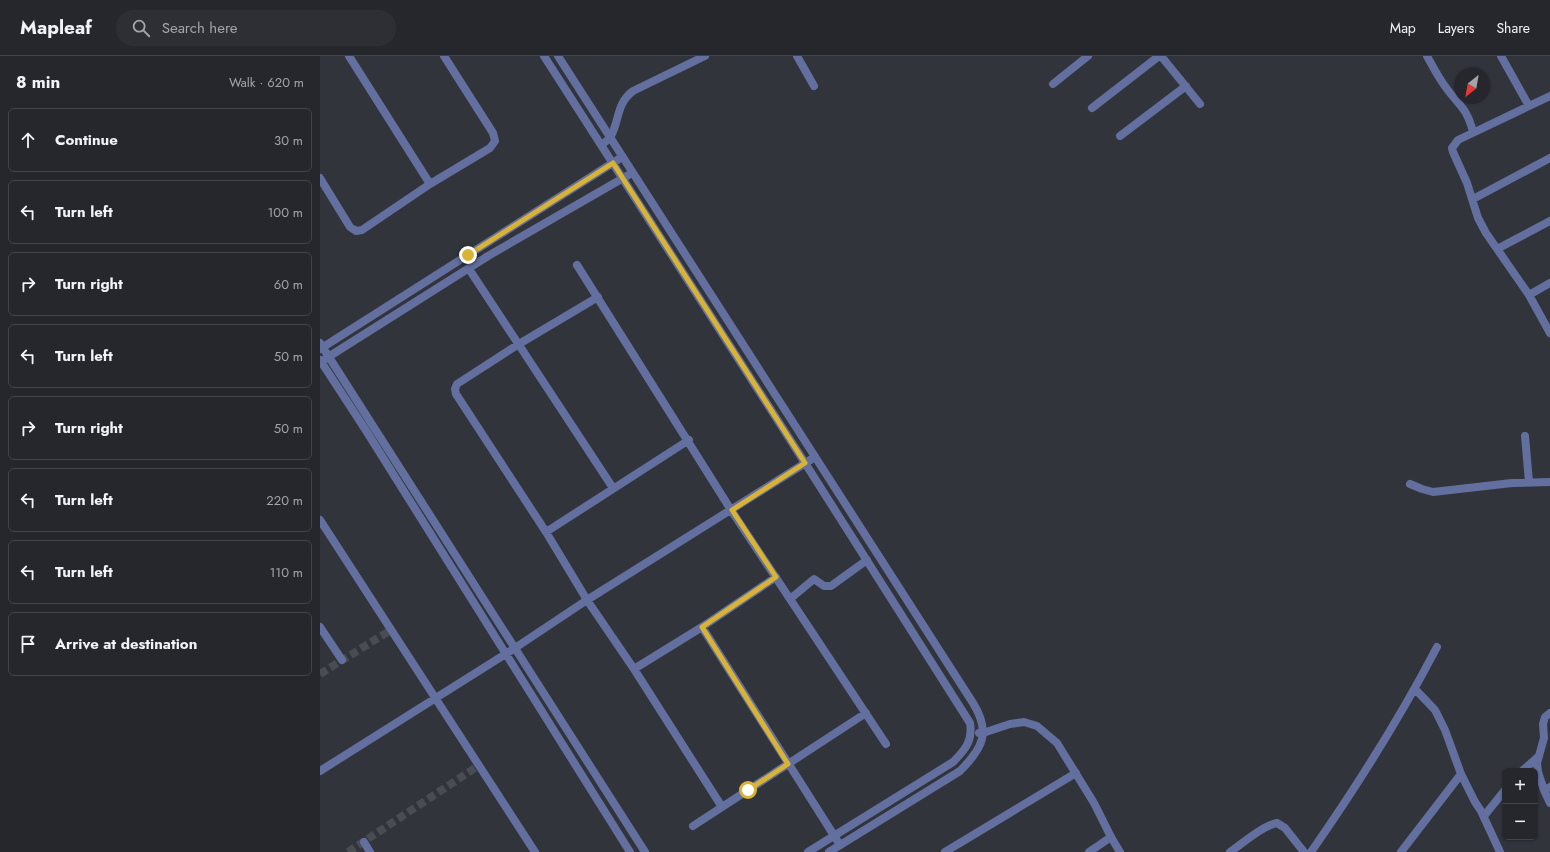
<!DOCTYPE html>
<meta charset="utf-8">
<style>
:root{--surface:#26272d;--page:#2e2f35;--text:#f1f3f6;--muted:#a4a5aa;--line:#424449}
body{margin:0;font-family:Jost,sans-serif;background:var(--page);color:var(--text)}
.controls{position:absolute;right:12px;bottom:12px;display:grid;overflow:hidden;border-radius:6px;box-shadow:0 1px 3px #0004}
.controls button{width:36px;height:36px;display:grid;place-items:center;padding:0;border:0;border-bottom:1px solid var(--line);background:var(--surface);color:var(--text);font:20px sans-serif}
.compass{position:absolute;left:1134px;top:12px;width:36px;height:36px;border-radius:50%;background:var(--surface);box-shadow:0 1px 3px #0004;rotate:211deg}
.stop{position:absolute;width:12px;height:12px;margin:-9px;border:3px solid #d9b434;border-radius:50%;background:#fff}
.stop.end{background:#d9b434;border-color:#fff;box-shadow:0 1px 4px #0008}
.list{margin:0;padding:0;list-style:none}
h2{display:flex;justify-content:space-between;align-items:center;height:52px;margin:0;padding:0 16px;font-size:17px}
h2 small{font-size:13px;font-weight:400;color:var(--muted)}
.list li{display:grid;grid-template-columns:26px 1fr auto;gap:12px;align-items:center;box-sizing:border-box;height:64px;margin:0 8px 8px;padding:0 8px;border:1px solid var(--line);border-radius:6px}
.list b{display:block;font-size:15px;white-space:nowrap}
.list em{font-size:13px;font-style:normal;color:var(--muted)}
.icon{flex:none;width:22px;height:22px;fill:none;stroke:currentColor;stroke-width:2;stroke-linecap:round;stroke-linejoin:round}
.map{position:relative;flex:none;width:1230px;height:796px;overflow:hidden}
header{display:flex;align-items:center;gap:24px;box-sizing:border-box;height:56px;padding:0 20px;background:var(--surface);border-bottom:1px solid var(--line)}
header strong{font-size:19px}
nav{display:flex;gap:22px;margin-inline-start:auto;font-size:14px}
.search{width:280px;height:36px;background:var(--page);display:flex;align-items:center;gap:10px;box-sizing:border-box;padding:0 14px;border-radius:22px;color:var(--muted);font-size:15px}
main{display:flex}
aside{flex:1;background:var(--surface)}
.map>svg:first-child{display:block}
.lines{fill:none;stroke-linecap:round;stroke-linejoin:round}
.minor-tunnel{stroke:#4a4c53;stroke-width:8;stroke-dasharray:8 4;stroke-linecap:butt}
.minor{stroke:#626f9f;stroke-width:8}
.tertiary{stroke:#626f9f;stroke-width:8}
.route{stroke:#d9b434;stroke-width:5}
</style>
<header>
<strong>Mapleaf</strong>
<div class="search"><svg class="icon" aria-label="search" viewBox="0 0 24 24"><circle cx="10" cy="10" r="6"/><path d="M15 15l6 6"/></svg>Search here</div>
<nav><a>Map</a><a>Layers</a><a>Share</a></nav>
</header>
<main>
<aside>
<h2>8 min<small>Walk · 620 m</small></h2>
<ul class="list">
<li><svg class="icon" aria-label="ahead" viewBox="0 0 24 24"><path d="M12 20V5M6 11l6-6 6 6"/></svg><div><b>Continue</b></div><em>30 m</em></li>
<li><svg class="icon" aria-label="left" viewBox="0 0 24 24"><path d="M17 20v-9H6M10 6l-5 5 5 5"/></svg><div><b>Turn left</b></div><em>100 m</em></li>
<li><svg class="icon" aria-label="right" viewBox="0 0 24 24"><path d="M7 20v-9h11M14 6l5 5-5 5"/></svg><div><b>Turn right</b></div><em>60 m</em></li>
<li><svg class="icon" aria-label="left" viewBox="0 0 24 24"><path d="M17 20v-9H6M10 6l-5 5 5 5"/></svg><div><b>Turn left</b></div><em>50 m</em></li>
<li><svg class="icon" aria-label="right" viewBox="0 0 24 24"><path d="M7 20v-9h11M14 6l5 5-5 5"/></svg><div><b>Turn right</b></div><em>50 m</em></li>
<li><svg class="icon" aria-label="left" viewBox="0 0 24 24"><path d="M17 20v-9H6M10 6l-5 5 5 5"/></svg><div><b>Turn left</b></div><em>220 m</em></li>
<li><svg class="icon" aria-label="left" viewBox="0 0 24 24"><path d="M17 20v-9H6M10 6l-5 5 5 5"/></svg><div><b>Turn left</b></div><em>110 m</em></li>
<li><svg class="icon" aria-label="arrive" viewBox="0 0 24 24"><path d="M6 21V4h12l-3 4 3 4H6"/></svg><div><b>Arrive at destination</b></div></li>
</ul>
</aside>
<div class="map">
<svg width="1230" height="796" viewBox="0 0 1230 796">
<rect width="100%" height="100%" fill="#32343c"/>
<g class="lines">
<path class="minor-tunnel" d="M0,618l71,-44
M28,796l130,-86"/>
<path class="minor" d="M29,0l81,128
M477,0l17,30
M841,0l39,48
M1107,0c6,11 12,23 20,33 13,18 20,19 26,43
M1181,0l28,50
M733,28l35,-28
M1230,40l-92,44 -6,8 1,4 14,31 11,35 8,15 43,62 21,38
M772,52l67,-52
M800,80l66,-50
M282,88c3,-2 7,-4 9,-8 9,-17 5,-32 22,-45l72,-35
M0,122l30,49 6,4 6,-1 68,-46 60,-36 5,-7 -2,-8 -49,-77
M1153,143l77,-41
M1177,193l53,-28
M257,209l154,245 155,234
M149,213l144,219
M1209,239l21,-12
M278,241l-79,47 -62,40 -2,5 1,5 90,138 41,68 47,69 88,138
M0,287l325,509
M0,293l302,-192
M5,303l163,-103 144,-83
M0,304l45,69 265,423
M1205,380l4,46
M1090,428l12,5 11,3 79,-9 38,-1
M0,464l215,332
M226,476l143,-92
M470,543l24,-20 10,7h7l36,-26
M0,571l22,33
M382,571l138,218
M314,613l68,-42 74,-50
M1095,633l20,21 10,20 16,44 14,28 6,9 19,41
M0,715l195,-123 72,-48 228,-143
M1202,715l17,-15
M1230,731l-6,3 6,13
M1224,734l-6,-18 -1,-9 7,-25 -1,-14 2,-7 5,-4
M1164,760l21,-26
M373,770l173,-113
M44,786l6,10
M625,796l131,-79
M769,796l22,-15
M910,796c13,-9 32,-26 47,-29l8,5 19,24
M991,796c46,-66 89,-134 126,-205
M1081,796l60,-78"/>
<path class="tertiary" d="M224,0l261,407 165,260c3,18 -5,27 -17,39l-145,90
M238,0l415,647c18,29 10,45 -13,68l-131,81
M659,677h4l27,-9 14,-2 13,4 20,17 37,60 17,34 9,15"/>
</g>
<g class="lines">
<path class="route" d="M148,199l145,-92 192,300 -73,47 44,67 -74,50 86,137 -40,26"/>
</g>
</svg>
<div class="controls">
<button>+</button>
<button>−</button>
</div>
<svg class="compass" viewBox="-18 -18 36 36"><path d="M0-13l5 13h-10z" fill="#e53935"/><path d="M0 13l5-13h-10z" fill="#a4a5aa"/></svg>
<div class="stop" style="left:428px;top:734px"></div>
<div class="stop end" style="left:148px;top:199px"></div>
</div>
</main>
